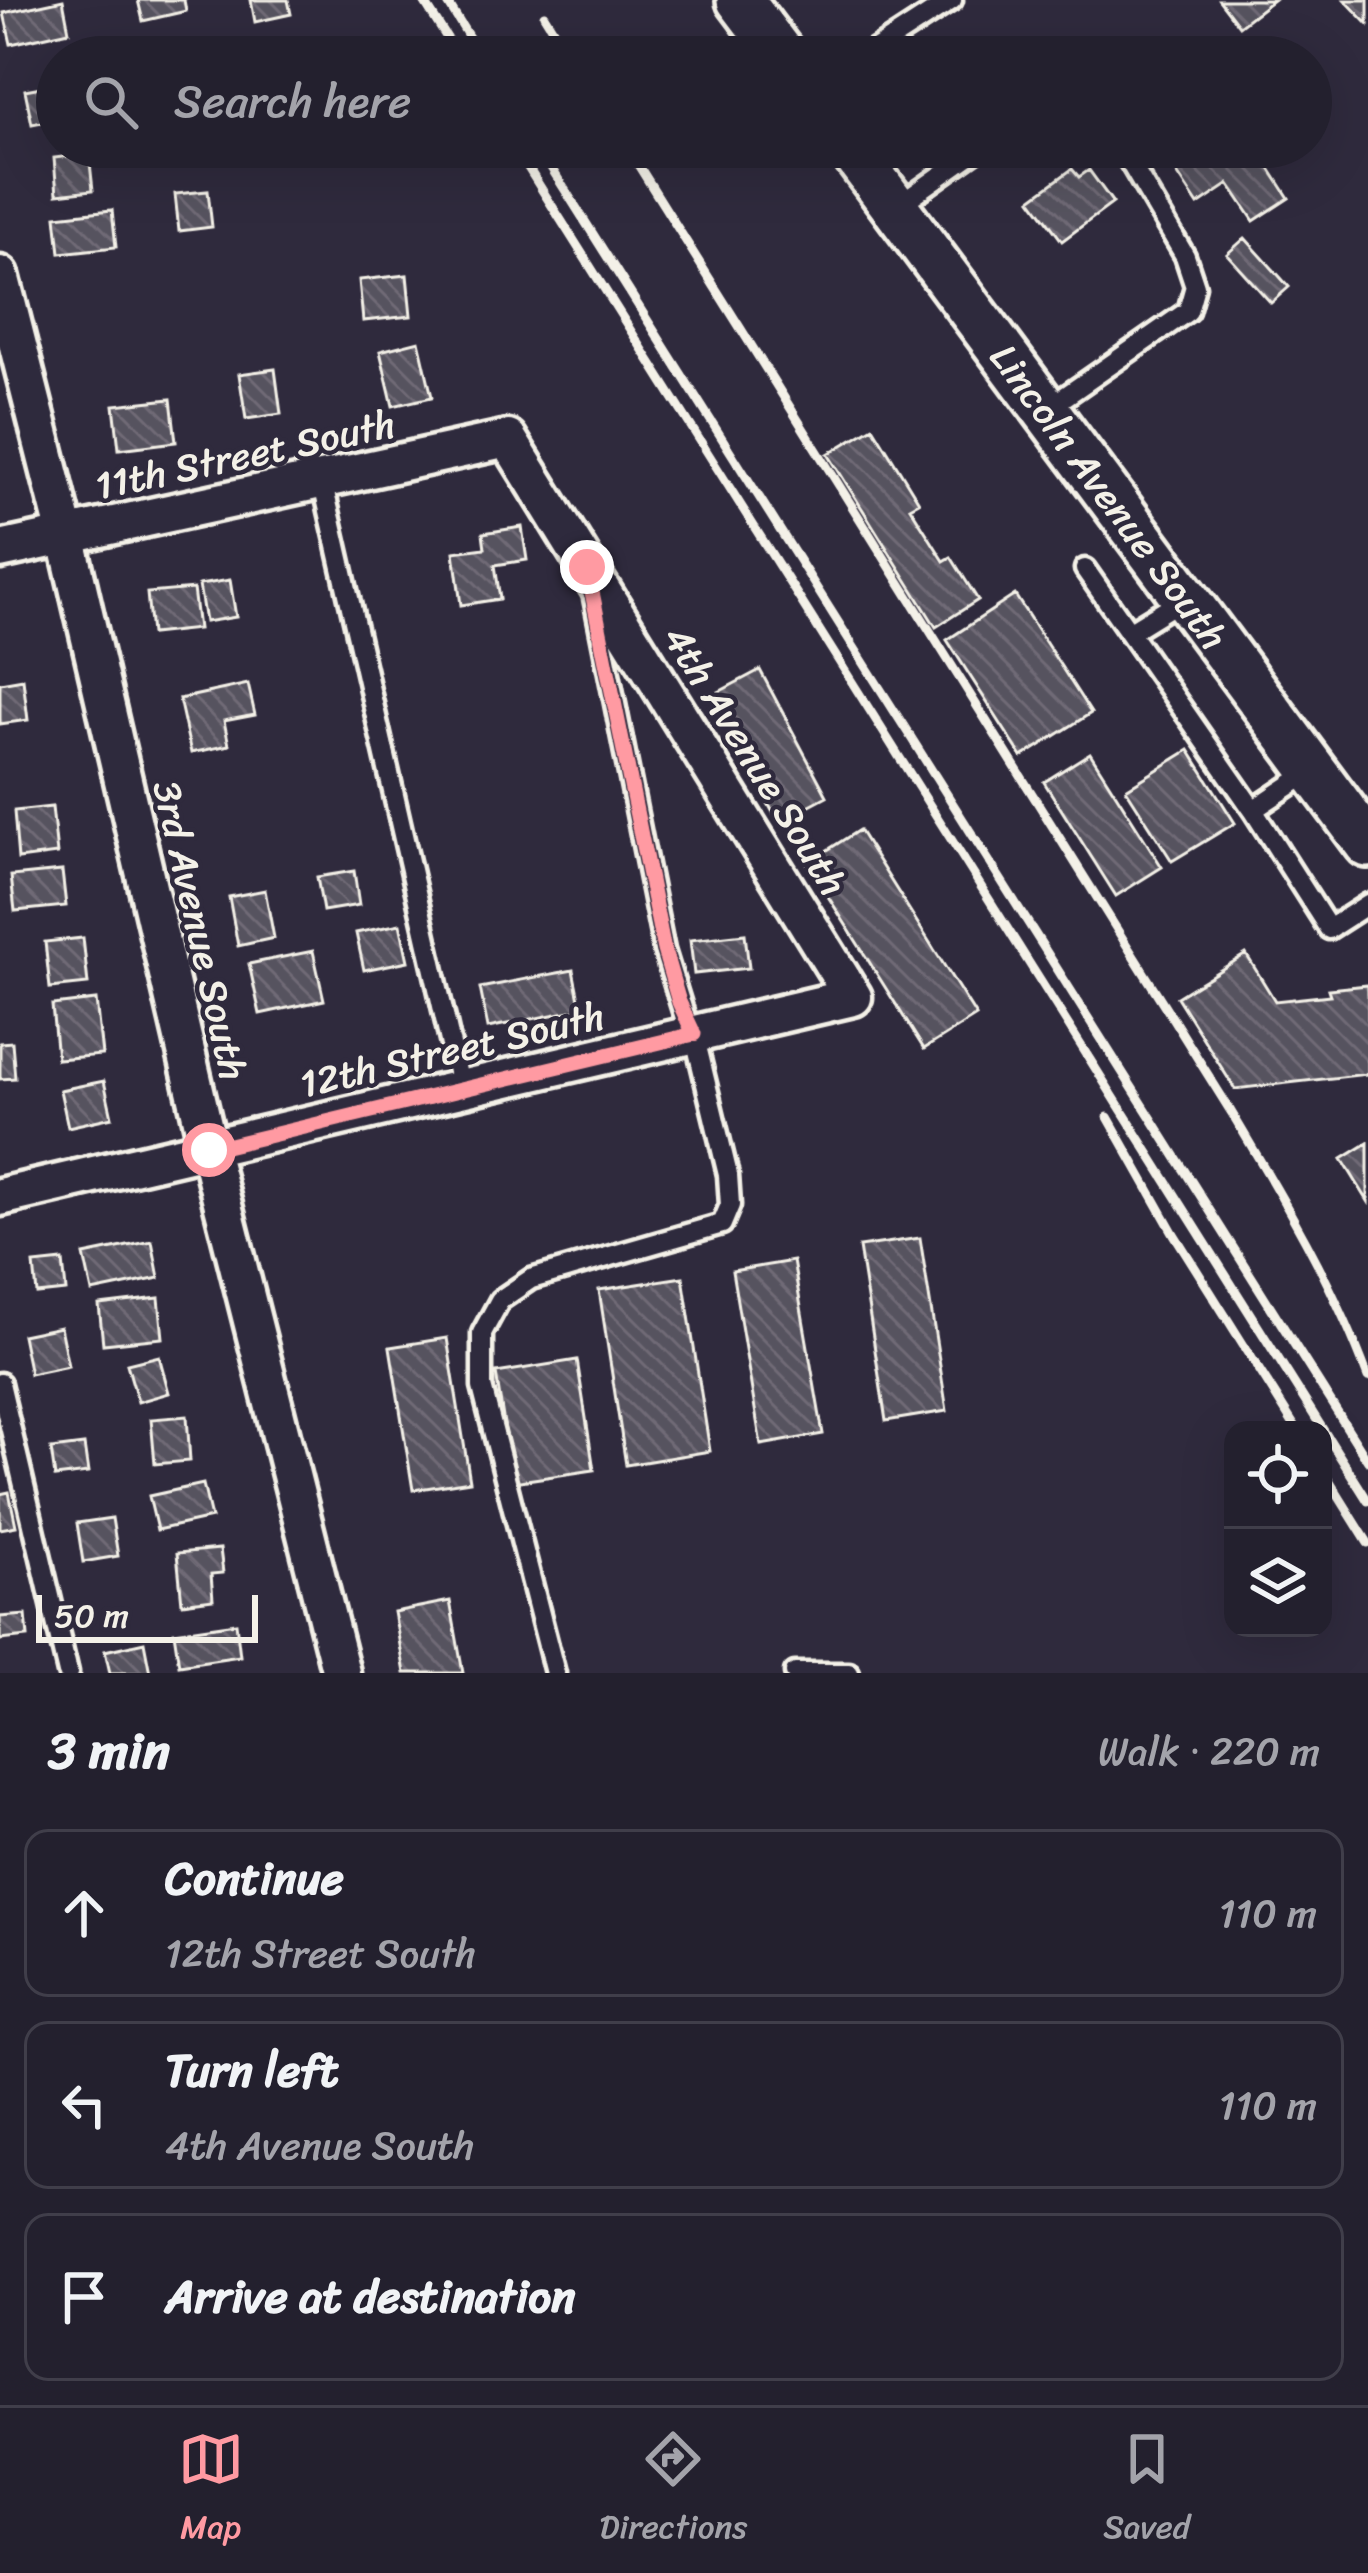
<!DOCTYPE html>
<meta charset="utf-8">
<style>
:root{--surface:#23202e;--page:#2f2d3a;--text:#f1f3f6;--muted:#a3a3aa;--line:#403e4a;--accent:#ff9aa2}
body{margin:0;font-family:Sriracha,sans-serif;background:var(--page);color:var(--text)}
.controls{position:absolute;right:36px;bottom:36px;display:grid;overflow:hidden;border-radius:24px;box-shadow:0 12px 48px #0002}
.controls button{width:108px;height:108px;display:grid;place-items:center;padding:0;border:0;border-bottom:3px solid var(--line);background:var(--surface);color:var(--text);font:60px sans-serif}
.scale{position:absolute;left:36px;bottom:30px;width:222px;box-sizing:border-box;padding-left:12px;border:6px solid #f4f1e8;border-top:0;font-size:33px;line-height:42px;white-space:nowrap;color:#f4f1e8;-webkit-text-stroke:9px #2f2a3d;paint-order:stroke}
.stop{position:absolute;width:36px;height:36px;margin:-27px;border:9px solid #ff9aa2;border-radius:50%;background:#fff}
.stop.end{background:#ff9aa2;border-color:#fff;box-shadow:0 3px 12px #0008}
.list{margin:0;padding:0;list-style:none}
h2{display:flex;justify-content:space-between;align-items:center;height:156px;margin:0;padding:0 48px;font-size:51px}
h2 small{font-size:39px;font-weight:400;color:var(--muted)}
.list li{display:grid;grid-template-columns:78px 1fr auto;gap:36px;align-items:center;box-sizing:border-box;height:168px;margin:0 24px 24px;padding:0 24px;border:3px solid var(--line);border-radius:24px}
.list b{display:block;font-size:45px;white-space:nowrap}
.list p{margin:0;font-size:39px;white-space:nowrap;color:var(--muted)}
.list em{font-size:39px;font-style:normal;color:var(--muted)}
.icon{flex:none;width:66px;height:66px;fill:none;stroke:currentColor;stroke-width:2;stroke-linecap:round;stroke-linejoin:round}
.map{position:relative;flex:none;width:1368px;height:1673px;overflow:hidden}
.search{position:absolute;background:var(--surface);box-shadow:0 12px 48px #0002;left:36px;right:36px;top:36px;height:132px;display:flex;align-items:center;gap:30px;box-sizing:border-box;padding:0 42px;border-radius:66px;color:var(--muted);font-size:45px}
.sheet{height:732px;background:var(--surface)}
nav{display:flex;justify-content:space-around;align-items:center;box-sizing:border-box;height:168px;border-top:3px solid var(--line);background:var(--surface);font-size:33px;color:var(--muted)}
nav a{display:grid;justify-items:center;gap:6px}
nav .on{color:var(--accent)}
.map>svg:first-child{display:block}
.building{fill:url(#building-back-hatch);stroke:#f4f1e8;stroke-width:3}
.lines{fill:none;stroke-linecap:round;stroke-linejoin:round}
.service-casing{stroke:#f4f1e8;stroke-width:27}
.minor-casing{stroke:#f4f1e8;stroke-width:45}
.tertiary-casing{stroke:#f4f1e8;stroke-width:54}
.service{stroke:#2f2a3d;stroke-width:18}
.minor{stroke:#2f2a3d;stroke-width:36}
.tertiary{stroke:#2f2a3d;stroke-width:45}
.rail{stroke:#f4f1e8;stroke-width:9}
.route{stroke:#ff9aa2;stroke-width:15}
.labels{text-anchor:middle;stroke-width:9;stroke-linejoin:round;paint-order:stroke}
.street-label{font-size:39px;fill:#f4f1e8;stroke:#2f2a3d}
</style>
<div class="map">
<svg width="1368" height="1673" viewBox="0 0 1368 1673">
<defs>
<pattern id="building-back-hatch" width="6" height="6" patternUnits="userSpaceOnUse" patternTransform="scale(3)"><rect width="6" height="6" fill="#56525f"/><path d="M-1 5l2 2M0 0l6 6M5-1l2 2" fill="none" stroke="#6f6b76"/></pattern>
</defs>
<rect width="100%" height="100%" fill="#2f2a3d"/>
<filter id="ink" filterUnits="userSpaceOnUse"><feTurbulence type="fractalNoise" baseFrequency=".00833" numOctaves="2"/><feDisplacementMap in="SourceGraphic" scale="24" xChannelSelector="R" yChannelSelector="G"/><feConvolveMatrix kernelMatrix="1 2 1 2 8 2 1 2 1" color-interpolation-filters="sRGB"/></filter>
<g filter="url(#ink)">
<path class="building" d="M63,0l6,31 -58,13 -7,-31z
M138,0h46l2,11 -43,10z
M251,0h37l3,14 -36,8z
M1219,0h54l-34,26z
M1345,0h23v24z
M173,46l3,11h-63l-1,-3 29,-7 2,6z
M57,84v35l-25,5 -7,-34z
M1184,147h96l6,9 -17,11 20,31 -35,23 -25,-37 -31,21 -31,-47z
M89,154l4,36 -36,4 -3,-36z
M1072,169l7,8 10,-7 24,33 -51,38 -31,-42z
M208,191l4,36 -33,4 -4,-37z
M112,210l4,37 -56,6 -4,-37z
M1245,238l44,49 -18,16 -44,-49z
M407,275l4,41 -48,5 -4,-41z
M419,341l13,56 -39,9 -13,-55z
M275,369l6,45 -35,5 -7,-45z
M171,399l5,43 -57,7 -5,-44z
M873,427l46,75 -9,5 34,54 7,-4 27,43 -42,27 -108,-173z
M522,527l5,33 -32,5 5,34 -39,6 -7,-53 31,-4 -2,-15z
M230,580l6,37 -31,5 -6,-37z
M193,589l5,40 -47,5 -4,-41z
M1015,595l76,118 -69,44 -75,-117z
M760,670l67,126 -49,26 -67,-126z
M23,679l5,41 -28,4v-41z
M248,684l7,31 -31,6 5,24 -38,8 -12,-54z
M1189,750l46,73 -63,38 -46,-72z
M1090,753l72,114 -46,29 -72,-114z
M52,807l5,47 -39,5 -4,-48z
M859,830l117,186 -52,33 -117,-186z
M62,871l4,35 -51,5 -4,-35z
M354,871l5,34 -36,6 -6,-34z
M265,890l9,48 -36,8 -9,-49z
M400,924l8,37 -44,9 -8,-37z
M745,934l4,34 -55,6 -4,-34z
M83,938l5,46 -38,4 -5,-46z
M313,951l11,49 -64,14 -11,-50z
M1246,954l29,47 55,-6 -2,-6 40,-4v89l-133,15 -58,-92z
M573,970l8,39 -93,19 -8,-40z
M96,1000l6,55 -45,4 -5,-54z
M12,1042l3,36 -15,1v-36z
M104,1081l8,36 -44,10 -8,-37z
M1368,1143v58l-26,-42z
M920,1238l27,173 -61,10 -27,-174z
M152,1241l7,37 -67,14 -8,-37z
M63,1261l3,30 -29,3 -3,-30z
M793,1261l30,173 -62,11 -29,-174z
M683,1277l27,174 -84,14 -27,-175z
M159,1298l4,40 -60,6 -4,-39z
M60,1327l8,39 -38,8 -8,-39z
M447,1338l23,143 -57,9 -23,-143z
M159,1356l10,37 -31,9 -11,-38z
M577,1360l17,110 -81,12 -17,-109z
M187,1416l3,45 -35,3 -4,-45z
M84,1445l4,28 -33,4 -4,-28z
M203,1484l8,34 -54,12 -8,-34z
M9,1492l7,34 -16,3v-35z
M112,1518l6,38 -35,6 -6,-39z
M220,1549l3,24 -12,1 2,25 -31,4 -5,-50z
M450,1601l13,72h-58l-11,-61z
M26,1615l2,22 -28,3v-23z
M236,1623l4,33 -61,9 -5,-33z
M144,1642l6,31h-40l-5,-22z"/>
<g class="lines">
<defs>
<path id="service" d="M864,57l88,-57
M895,208l86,-61
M1047,409l141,-98 7,-25 -10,-30 -64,-109
M322,480l139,609
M1085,569l44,63
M1184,598l-55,34 124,178 76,119 39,-25
M1253,810l60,-40
M0,1383l68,290
M555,1673l-73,-286v-54l18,-33 31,-21 191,-55 8,-19 -2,-30 -34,-141 -8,-13 -22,-71 -70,-352
M795,1673h54"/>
<path id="minor" d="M0,275l66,260 143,615 132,523
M0,550l508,-111 345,558 -853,200"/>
<g id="tertiary">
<path d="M740,0l43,57"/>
<path id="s1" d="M850,147l518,697"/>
</g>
</defs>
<use href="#service" class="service-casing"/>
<use href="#minor" class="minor-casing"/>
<use href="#tertiary" class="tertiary-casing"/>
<use href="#service" class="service"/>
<use href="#minor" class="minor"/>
<use href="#tertiary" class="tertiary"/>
<path class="rail" d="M423,0l36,57
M446,0l35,57
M544,15l26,42
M515,147l853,1354
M538,147l830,1314
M627,147l603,963c52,87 103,172 138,267
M1108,1117l66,117 123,196
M1323,1471l45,72"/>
</g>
</g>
<g class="lines" filter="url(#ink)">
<path class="route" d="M209,1150l485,-116 -15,-32 -15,-52 -77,-383"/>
</g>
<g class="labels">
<g class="street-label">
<text transform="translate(245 454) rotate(-12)" y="14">11th Street South</text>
<text dy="14" stroke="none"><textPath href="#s1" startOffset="435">Lincoln Avenue South</textPath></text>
<text transform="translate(756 760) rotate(58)" y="14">4th Avenue South</text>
<text transform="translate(201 930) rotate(77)" y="14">3rd Avenue South</text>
<text transform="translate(452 1049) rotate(-13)" y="14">12th Street South</text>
</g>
</g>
</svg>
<div class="controls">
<button><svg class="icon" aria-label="locate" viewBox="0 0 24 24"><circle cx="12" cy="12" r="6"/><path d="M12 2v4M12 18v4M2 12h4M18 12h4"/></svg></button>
<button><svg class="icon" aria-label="layers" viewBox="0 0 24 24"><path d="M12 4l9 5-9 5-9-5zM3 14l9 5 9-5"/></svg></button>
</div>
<div class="scale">50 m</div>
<div class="stop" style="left:209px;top:1150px"></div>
<div class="stop end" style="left:587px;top:567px"></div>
<div class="search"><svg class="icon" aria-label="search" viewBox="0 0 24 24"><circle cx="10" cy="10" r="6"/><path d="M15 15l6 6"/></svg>Search here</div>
</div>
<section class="sheet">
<h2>3 min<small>Walk · 220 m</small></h2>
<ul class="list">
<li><svg class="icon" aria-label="ahead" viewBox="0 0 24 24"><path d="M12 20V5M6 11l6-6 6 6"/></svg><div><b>Continue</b><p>12th Street South</p></div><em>110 m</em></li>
<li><svg class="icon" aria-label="left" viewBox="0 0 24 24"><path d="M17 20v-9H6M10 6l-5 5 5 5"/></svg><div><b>Turn left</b><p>4th Avenue South</p></div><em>110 m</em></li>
<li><svg class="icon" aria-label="arrive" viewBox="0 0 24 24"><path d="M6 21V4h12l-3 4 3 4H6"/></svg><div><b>Arrive at destination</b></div></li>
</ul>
</section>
<nav>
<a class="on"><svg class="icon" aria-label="map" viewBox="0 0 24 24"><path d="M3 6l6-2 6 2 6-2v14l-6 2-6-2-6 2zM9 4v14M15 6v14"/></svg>Map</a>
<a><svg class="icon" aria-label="directions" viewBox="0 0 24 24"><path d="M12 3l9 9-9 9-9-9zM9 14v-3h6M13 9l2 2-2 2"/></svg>Directions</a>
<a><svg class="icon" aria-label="saved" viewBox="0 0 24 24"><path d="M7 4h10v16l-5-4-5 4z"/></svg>Saved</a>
</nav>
